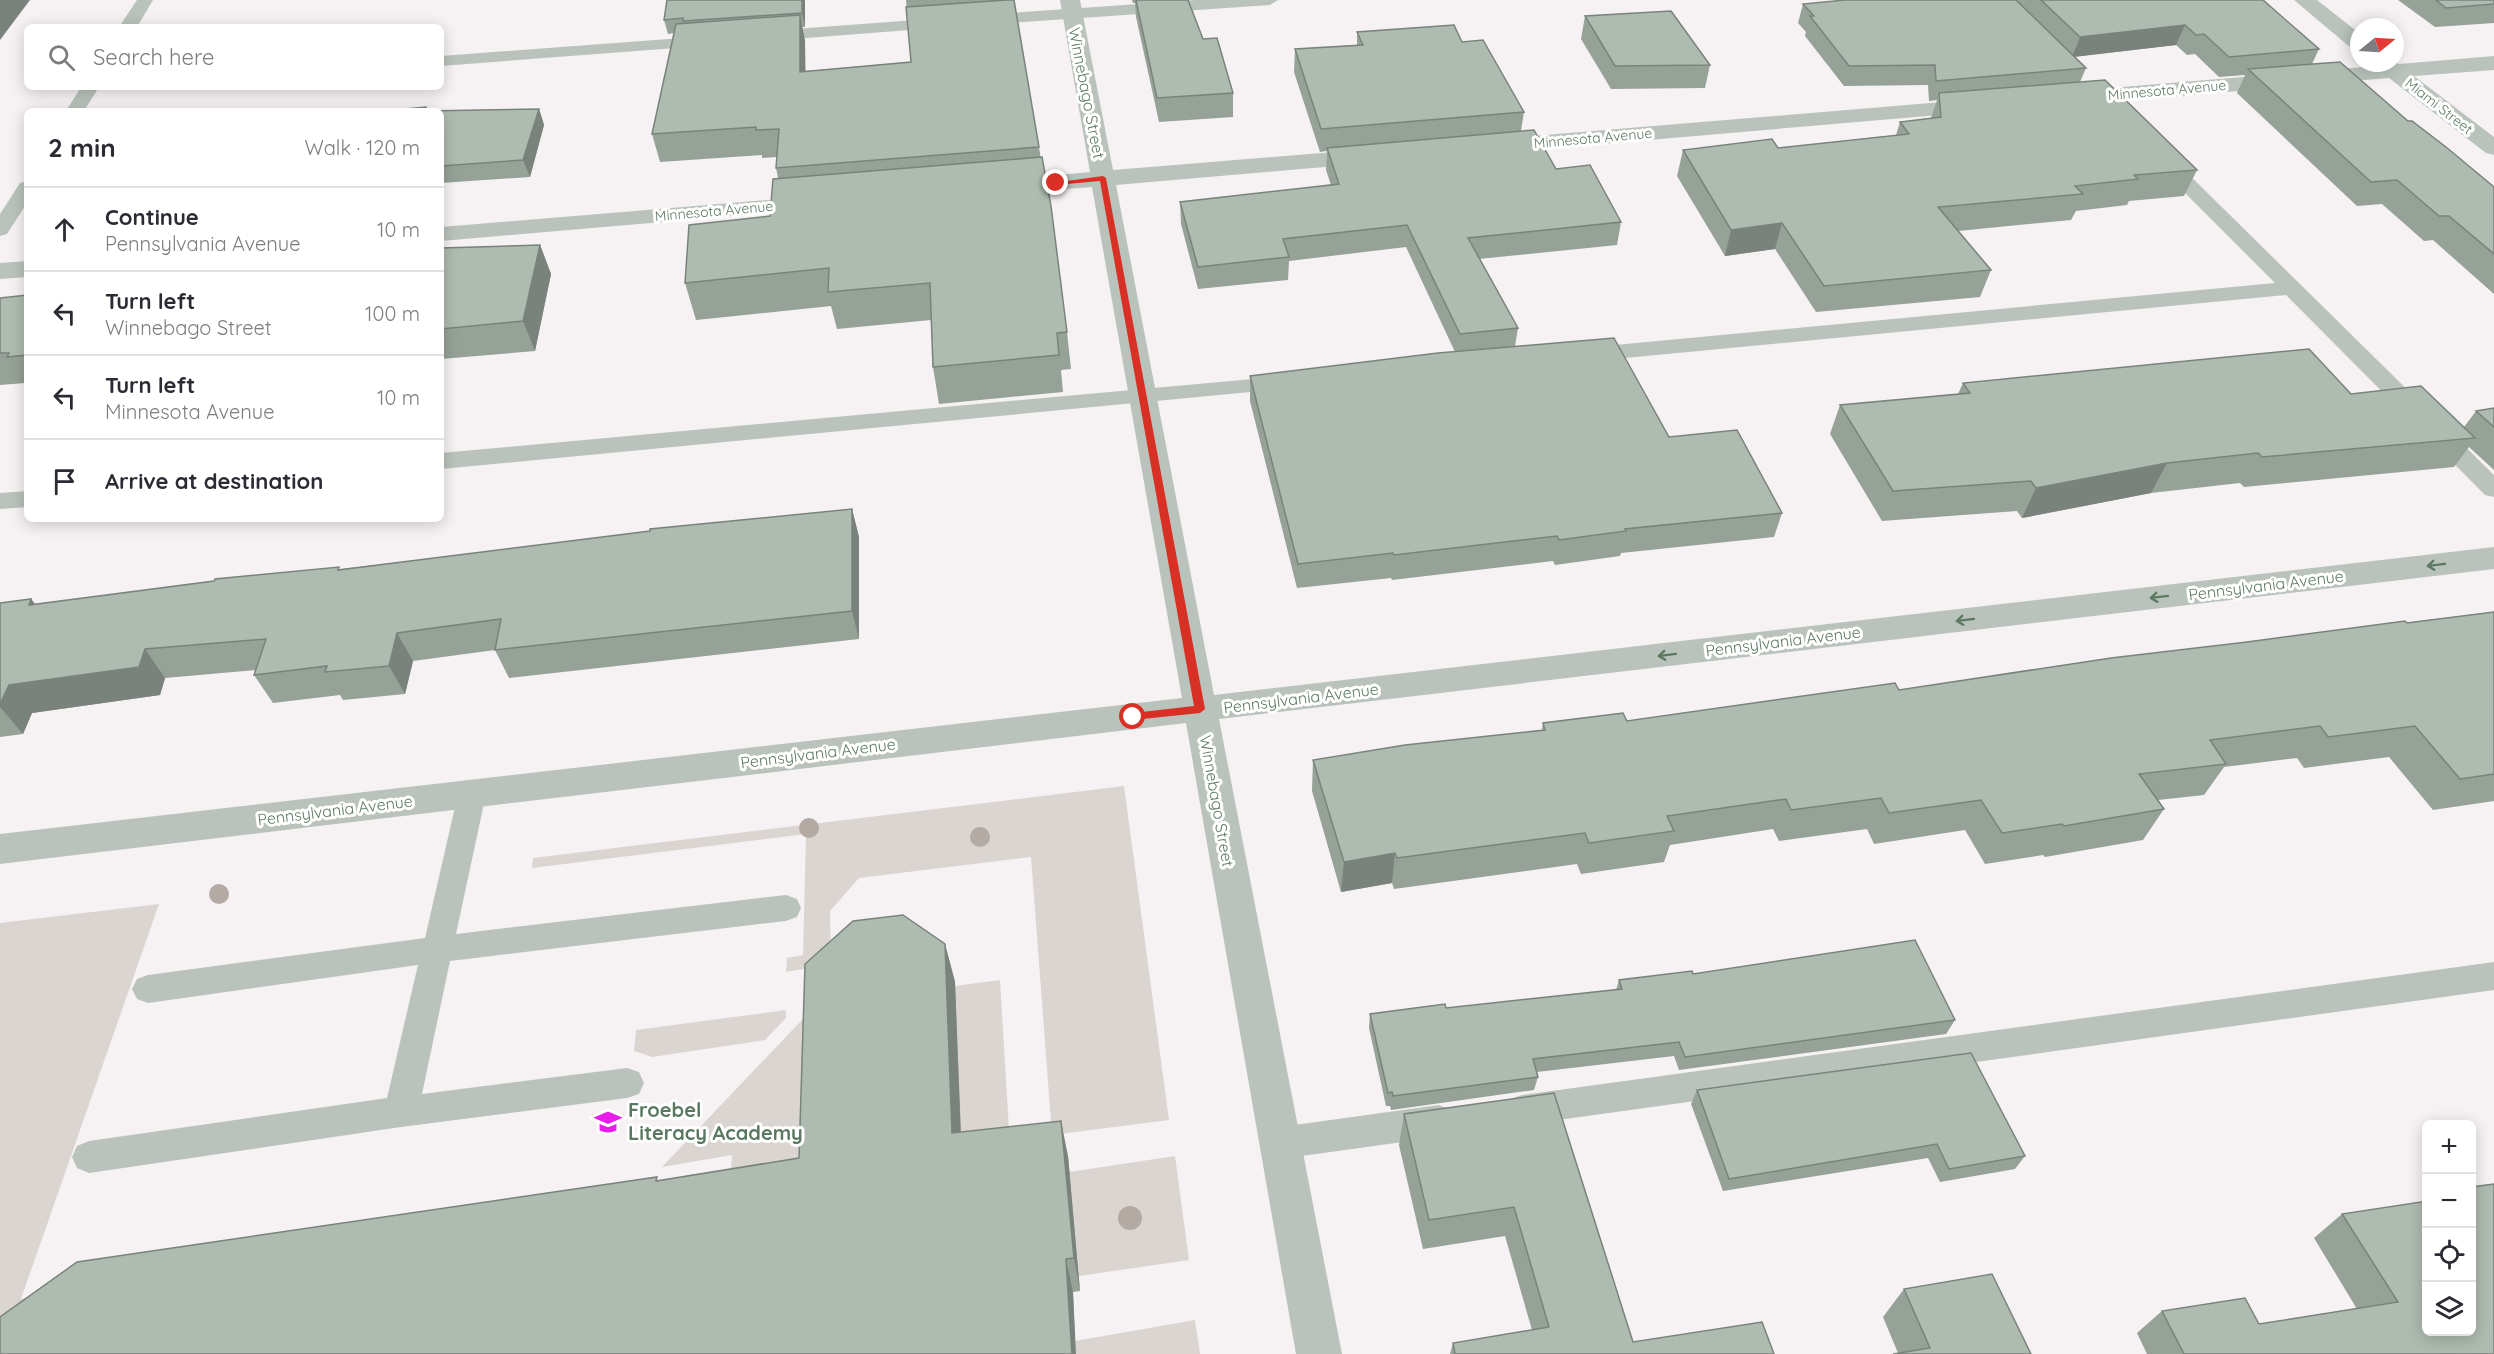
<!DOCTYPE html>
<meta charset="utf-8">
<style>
:root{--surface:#fff;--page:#f2f2f3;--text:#2b2b33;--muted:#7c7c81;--line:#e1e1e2}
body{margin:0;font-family:Quicksand,sans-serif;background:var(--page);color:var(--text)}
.controls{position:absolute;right:18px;bottom:18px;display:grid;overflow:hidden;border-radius:9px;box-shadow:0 3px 15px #0003}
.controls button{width:54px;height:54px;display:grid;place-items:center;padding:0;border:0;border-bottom:2px solid var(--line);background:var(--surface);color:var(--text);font:30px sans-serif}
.compass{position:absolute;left:2350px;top:18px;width:54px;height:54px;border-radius:50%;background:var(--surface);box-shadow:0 3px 15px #0003;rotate:72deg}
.stop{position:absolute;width:18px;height:18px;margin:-14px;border:4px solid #d93025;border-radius:50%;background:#fff}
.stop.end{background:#d93025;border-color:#fff;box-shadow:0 2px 6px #0008}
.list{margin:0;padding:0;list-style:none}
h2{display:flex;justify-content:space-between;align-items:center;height:78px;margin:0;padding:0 24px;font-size:26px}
h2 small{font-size:20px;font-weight:400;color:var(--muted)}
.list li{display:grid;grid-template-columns:39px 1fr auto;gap:18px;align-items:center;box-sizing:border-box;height:84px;padding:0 24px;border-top:2px solid var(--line)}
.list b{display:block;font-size:22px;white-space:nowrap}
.list p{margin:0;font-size:20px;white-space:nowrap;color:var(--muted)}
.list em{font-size:20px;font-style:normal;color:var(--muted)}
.icon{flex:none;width:33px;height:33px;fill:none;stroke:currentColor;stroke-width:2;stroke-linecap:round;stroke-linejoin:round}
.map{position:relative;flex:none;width:2494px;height:1354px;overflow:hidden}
.search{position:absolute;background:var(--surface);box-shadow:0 3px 15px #0003;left:24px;top:24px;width:420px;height:66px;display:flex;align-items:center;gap:15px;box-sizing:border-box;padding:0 21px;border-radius:9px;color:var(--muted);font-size:22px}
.panel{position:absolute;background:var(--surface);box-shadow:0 3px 15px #0003;left:24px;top:108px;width:420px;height:414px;border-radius:9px}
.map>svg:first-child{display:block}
.green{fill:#dbd5d1}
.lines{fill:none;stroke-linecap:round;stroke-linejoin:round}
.service{fill:#b9c3bb;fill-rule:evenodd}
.minor{fill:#b9c3bb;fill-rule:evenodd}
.tree{fill:#b2aaa3}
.wall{fill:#96a197}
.shaded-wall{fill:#7a837b}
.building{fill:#aebbb0;stroke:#7a837b;stroke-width:1.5}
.oneway{stroke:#5b7961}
.route{fill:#d93025}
.labels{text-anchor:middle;stroke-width:6;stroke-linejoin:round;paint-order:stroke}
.far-street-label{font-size:14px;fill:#5b7961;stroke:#fff}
.street-label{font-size:16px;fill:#5b7961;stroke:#fff}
.near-poi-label{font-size:20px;font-weight:bold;fill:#5b7961;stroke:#fff;text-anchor:start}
</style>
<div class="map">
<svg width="2494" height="1354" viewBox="0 0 2494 1354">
<rect width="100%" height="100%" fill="#f6f2f3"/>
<path class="green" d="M1124,786l45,334 -117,15 -21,-278 -172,21 -29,33 1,53 -45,8 1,-14 16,-3 3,-121 -274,34 1,-10z
M159,904l-138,395 540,-81 -561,136v-431z
M1000,980l11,183 -49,7 -7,-184z
M819,1002l-4,191 -87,14 4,-52 -70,12z
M786,1010v8l-21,22 -113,17 -18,-6 2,-21z
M1175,1156l14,104 -110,16 -10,-104z
M1195,1320l5,34h-124l-1,-13z"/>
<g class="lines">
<path class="service" d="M137,0h16l-16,27h-18z
M1196,0h82l-8,5 -289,20 -6,-1 -3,-4 3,-4 6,-1z
M942,18l6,1 3,4 -3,4 -180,14 -6,-1 -3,-4 3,-4 6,-1z
M709,36l6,1 3,4 -3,4 -274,21v-10z
M81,87h18l-15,24h-18z
M2164,155l7,2 323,318v22l-9,-2 -199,-200 -703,67 -8,-2 -3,-5 3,-5 8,-2 692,-65 -118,-118 -3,-4 3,-4z
M27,181v22l-20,31 -7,2v-22l20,-31z
M1285,376l8,2 3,5 -3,5 -852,81v-16z
M27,491v16l-27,2v-16z
M472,783l10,3 4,8 -30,140 330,-39 11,4 4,9 -4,9 -11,4 -336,40 -28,133 205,-26 12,4 5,11 -5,11 -12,4 -226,29 -312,46 -12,-5 -5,-11 5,-11 12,-5 298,-43 31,-133 -270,38 -11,-4 -5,-10 5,-10 11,-4 277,-37 33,-144 4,-8z
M2494,962v28l-972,135 -12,-4 -5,-11 5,-11 12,-4z
M1439,1105l12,5 5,11 -5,11 -12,5 -159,22 -12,-5 -5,-11 5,-11 12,-5z"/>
<path class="minor" d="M1060,0h20l33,170 258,-21 8,2 4,5 -4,5 -8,2 -255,22 98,510 1280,-148v22l-1275,150 123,635h-46l-110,-631 -1186,141v-30l1182,-136 -90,-511 -91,7 -9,-2 -3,-5 3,-5 9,-2 89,-8z
M2294,0h23l42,33v16l-8,-1z
M2494,56v14l-80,6 80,61v18l-8,-2 -97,-75 -315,27 -8,-2 -3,-5 3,-5 8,-2 302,-25v-3l19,-2 4,3z
M1978,99l8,2 3,5 -3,5 -489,42 -8,-2 -4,-5 4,-5 8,-2z
M815,196l9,2 3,5 -3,5 -383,33v-14z
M27,261v16l-27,2v-16z"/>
</g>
<g class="tree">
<circle cx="809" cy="828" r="10"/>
<circle cx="980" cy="837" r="10"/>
<circle cx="219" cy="894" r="10"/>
<circle cx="1130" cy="1218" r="12"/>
</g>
<path class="wall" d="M805,0v27h-3l3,14v30l106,-9 -5,-62h108l25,147 28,185 4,37 -10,1 2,22 -124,12 -6,-37 -2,-47 -94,9 -6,-23 -135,14 -11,-37 85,-67 8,-38 -2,-10 1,-11 -15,1v-3l-102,7 -8,-28 22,-101 -6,1 -4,-14z
M1132,0h56l15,39 30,54v24l-74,5 -23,-105 -1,-14h-2z
M1845,0h418l56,49 -7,15 96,57 86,66v107l-61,-54 -9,1 -42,-37 -25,2 -120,-113 8,-18 -26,2 -24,-23 -8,1 -11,-10 -102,12 12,11 -6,14 117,88 -13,26 -55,5 -2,4 -51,6 -5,9 -113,11 33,39 -11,27 -164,15 -41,-63 -50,7 -48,-80 6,-26 95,-2 118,-13 4,-13 31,-4 6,-18 -8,1 -1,-16 -84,1 -39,-50 1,-4 -8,-9 5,-19z
M2398,0h96v23l-59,4z
M1585,16l125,49 -5,23 -94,1 -30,-50z
M1357,32l105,10 62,70 -3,19 35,38 65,53 -4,23 -138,14 39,69 -3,18 154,91 113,76 -8,24 -153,16 -1,3 -65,9 -2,-4 -161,19 -1,-2 -94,10 -47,-187v-25l205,-24 -49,-105 -117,14 -1,19 -90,9 -17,-65 -1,-22 151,-17 -5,-15 1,-19 -7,1 -26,-80 1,-23 62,-4z
M426,107l2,4 111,-2 5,16 -14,52 -89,6v-72h-58z
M540,245l11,29 -16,77 -94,8v-111z
M27,295v91l-2,-3 -25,2v-87z
M1963,383l388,11 113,33 12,-16 18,-3v62l-25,-23 -15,20 -210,20 -4,-4 -89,10 -129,25 -5,-7 -135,10 -52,-87 10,-29 118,-11z
M852,509l7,28v102l-350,39 -14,-28 -82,11 -8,33 -62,6 -3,-5 -67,8 -19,-28 2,-5 -91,8 -5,17 -128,18 -9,21 -23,3v-134l31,-4 4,5 306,-35z
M2494,612v189l-61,9 -44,-53 -85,11 -7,-10 -73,9 -20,28 -46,5 6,9 -21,31 -98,17 -2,-2 -58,9 -20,-34 -91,14 -7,-15 -88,12 -6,-12 -103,16 -6,17 -83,12 -4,-10 -183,25 -2,-6 -51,9 -29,-101 1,-31 229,-30 1,-7 84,-2 272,-31 348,-48z
M945,944l10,38 6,150 107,24 12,135 -7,1 2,49 -416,-160 140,-23z
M1693,974l262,46 -9,14 -267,36 -5,-14 -137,16 1,5 -4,13 -143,20 -1,-4h-4l-17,-78 1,-14 76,-6 170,-18 3,-10z
M1697,1090l328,66 -10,13 -75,13 -12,-24 -205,33 -32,-87z
M1554,1093l79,249 141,12h-324l3,-11 79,-13 -27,-94 -82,13 -24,-104 5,-31z
M2342,1214l152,140h-347l-10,-21 25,-22 97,13 98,-15 -43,-71z
M1904,1289l127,65 -133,-1 -15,-36z"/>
<path class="shaded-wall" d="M0,0h30l-30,40z
M802,0h3v27l-3,-14z
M800,15l5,26 1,58 -6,-27z
M2185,25l-9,20 -104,12 8,-20z
M539,109l5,16 -14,52 -7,-17z
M1782,223l-7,26 -50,7 6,-26z
M540,245l11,29 -16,77 -12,-30z
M2167,463l-16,30 -129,25 14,-30z
M852,509l7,28v102l-7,-28z
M31,599l23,29 -25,-23z
M397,633l16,28 -8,33 -16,-28z
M145,649l20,29 -5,17 -128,18 -9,21 -23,-27v-3l9,-19z
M1395,853l-3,30 -51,9 3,-30z
M945,944l10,38 7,187 -10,-36z
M1061,1121l7,35 12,135 -6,-33z
M1066,1259l7,33 3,62h-4l-3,-45z"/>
<path class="building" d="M667,0h135v13l-119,8v-3l-19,2z
M1007,0h7l25,147 -263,21 3,-39 -23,1v-3l-104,7 24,-110 124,-9v57l111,-10 -5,-55z
M1136,0h52l15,39 14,-1 16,55 -76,5z
M1845,0h171l70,68 -150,13 -1,-16 -86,1 -39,-50h4l-11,-12z
M2041,0h222l56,49 -90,8 -25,-23 -8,1 -11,-10 -105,12z
M2436,0h58v4l-48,4z
M1671,11l39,54 -95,1 -30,-50z
M1454,25l8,17 21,-2 41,72 -203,17 -26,-80 68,-4 -6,-13z
M2340,62l68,59h4l34,26 48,40v67l-45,-38h-10l-42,-36 -26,2 -123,-113z
M2105,80l92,90 -63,5 4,4 -63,7 8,8 -145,13 53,63 -167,16 -42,-63 -51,7 -48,-80 89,-11 6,9 131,-14 -9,-12 41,-5 -2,-24z
M426,107l-1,4h-42z
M539,109l-16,51 -82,6v-55h-16z
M1534,130l22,39 34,-4 31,57 -153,16 50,90 -58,6 -53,-109 -124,14 6,18 -91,10 -18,-65 159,-18 -12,-36z
M1042,157l9,49 16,126 -10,1 2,22 -126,12 -3,-84 -102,9 1,-24 -144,15 4,-58 81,-9 3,-37z
M540,245l-17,76 -82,8v-81z
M27,295v60l-20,2 2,-4h-9v-55z
M1614,338l55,99 68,-7 45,83 -157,16 1,2 -67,9 -2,-4 -163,19 -1,-2 -95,11 -48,-188 188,-23z
M2309,349l42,45 70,-8 54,52 -213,19 -4,-4 -91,10 -131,25 -5,-7 -138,10 -53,-86 130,-12 -7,-10z
M2494,408v19l-18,-16z
M852,509v102l-357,39 6,-31 -104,14 -8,33 -64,6 2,-6 -73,9 12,-36 -121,10 -6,18 -130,18 -9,19v-101l31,-4 -2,6 185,-24 1,-2 124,-12 -1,3 312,-39v-2z
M2494,612v162l-34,5 -45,-53 -87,11 -8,-11 -110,14 16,24 -87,10 25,35 -100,17 -2,-2 -60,9 -21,-33 -92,13 -8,-15 -90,12 -5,-11 -119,17 7,15 -85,12 -4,-10 -188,25 -2,-5 -51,9 -31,-102 92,-15 140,-15 -2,-7 80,-10 4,8 268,-38 4,7 212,-32 136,-16 158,-21 2,2z
M903,915l42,29 7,189 109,-12 13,137 -8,1 3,50 3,45h-1072v-37l77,-55 580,-85 -1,4 143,-23 6,-194 48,-43z
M1915,940l40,80 -270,37 -6,-15 -146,17 5,18 -145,19 -1,-4 -4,1 -18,-79 75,-10 1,4 176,-19 -3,-9 73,-9 1,3z
M1971,1053l54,103 -76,13 -12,-25 -208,35 -32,-89z
M1554,1093l79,249 129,-20 12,32h-319l-2,-11 96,-16 -35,-120 -85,13 -25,-106z
M2494,1184v170h-310l-22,-43 83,-13 14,26 139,-22 -56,-88 85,-13v131h45v-145z
M1992,1274l39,80h-138l37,-6 -26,-59z"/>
<defs><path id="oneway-shaft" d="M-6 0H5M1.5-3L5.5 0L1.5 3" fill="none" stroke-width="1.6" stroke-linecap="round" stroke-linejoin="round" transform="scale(1.5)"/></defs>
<g class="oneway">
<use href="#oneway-shaft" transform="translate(2436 565) rotate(173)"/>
<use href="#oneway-shaft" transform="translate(2159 597) rotate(173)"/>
<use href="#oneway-shaft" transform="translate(1965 620) rotate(173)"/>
<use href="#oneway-shaft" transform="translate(1667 655) rotate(173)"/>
</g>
<path class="route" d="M1103,176l3,2 99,531 -5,4 -67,7 -5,-3 5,-4 61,-7 -94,-525 -44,4 -4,-2z"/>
<defs>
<symbol id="school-bare" viewBox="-9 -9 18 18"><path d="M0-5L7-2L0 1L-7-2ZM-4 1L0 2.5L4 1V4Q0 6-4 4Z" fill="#ea1cec" stroke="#fff" stroke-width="2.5" paint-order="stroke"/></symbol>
</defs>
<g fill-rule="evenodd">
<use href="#school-bare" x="589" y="1103" width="38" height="38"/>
</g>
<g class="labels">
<g class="far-street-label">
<text transform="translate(2167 90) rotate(-5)" y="5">Minnesota Avenue</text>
<text transform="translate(2439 106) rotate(38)" y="5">Miami Street</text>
<text transform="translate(1593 138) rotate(-5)" y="5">Minnesota Avenue</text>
<text transform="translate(714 211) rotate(-5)" y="5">Minnesota Avenue</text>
</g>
<g class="street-label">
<text transform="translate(1087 93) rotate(79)" y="6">Winnebago Street</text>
<text transform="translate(2266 585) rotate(-7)" y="6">Pennsylvania Avenue</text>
<text transform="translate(1783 641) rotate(-7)" y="6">Pennsylvania Avenue</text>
<text transform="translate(1301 698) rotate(-7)" y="6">Pennsylvania Avenue</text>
<text transform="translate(818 753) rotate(-7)" y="6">Pennsylvania Avenue</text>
<text transform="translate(1217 801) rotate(80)" y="6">Winnebago Street</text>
<text transform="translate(335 810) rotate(-7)" y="6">Pennsylvania Avenue</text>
</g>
<g class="near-poi-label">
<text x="628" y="1117">Froebel<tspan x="628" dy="23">Literacy Academy</tspan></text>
</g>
</g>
</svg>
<div class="controls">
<button>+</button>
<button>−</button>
<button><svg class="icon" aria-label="locate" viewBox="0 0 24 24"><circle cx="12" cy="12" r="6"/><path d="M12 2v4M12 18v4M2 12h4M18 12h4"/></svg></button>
<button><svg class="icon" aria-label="layers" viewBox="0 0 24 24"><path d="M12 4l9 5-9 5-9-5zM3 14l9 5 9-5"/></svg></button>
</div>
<svg class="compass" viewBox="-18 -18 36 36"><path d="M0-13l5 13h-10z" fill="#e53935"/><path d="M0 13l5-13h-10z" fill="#7c7c81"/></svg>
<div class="stop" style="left:1133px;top:717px"></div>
<div class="stop end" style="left:1056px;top:183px"></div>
<div class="search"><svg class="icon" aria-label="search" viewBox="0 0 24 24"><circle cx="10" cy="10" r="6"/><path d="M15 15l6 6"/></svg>Search here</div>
<section class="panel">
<h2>2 min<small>Walk · 120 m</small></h2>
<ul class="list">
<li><svg class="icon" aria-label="ahead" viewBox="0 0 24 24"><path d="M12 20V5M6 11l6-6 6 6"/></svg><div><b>Continue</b><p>Pennsylvania Avenue</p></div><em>10 m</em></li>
<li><svg class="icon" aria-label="left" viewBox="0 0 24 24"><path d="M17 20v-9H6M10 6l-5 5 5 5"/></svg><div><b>Turn left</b><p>Winnebago Street</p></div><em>100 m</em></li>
<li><svg class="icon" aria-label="left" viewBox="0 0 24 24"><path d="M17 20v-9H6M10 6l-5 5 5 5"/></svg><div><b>Turn left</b><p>Minnesota Avenue</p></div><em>10 m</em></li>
<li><svg class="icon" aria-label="arrive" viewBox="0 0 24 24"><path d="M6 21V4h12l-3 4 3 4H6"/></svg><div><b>Arrive at destination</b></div></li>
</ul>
</section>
</div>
